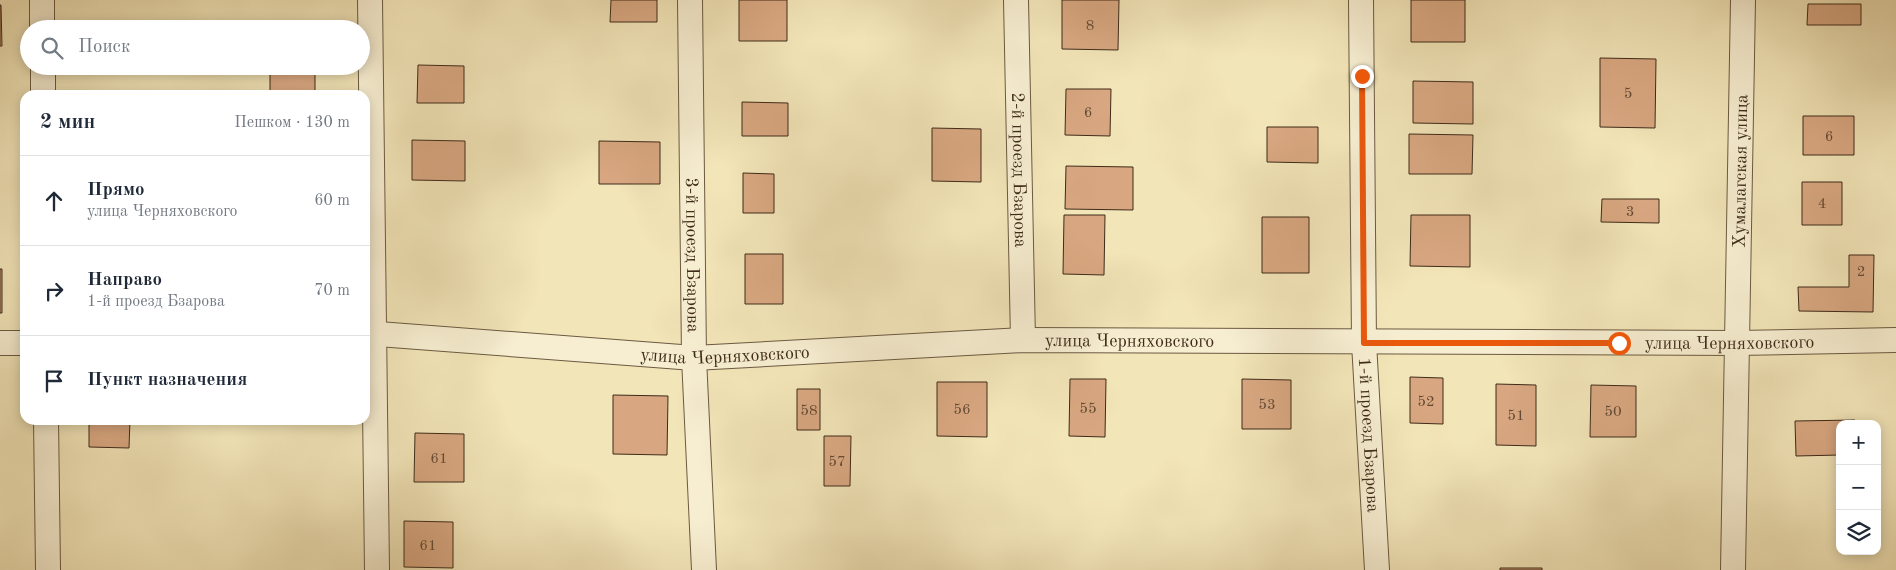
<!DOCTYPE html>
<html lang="ru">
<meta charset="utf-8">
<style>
:root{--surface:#fff;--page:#f2f2f3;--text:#1f2937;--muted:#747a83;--line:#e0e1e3}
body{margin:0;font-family:"Old Standard TT",serif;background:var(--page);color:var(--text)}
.controls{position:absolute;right:15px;bottom:15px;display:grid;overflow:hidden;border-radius:10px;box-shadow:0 2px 12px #0003}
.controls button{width:45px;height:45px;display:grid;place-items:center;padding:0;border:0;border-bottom:1px solid var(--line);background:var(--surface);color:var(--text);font:25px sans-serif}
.stop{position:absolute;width:15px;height:15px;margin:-11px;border:4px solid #ea580c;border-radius:50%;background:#fff}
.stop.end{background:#ea580c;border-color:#fff;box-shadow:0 1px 5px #0008}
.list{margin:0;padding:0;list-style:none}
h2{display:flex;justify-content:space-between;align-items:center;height:65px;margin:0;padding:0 20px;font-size:21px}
h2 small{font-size:16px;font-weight:400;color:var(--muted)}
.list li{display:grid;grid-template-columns:32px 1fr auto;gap:15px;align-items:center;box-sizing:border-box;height:90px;padding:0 20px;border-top:1px solid var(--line)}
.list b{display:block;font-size:19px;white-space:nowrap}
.list p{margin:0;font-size:16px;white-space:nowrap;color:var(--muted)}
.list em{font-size:16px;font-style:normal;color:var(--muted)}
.icon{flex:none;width:28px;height:28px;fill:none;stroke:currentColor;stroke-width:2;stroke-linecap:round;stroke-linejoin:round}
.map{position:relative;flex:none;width:1896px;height:570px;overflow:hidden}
.search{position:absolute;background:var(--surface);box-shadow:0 2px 12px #0003;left:20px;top:20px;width:350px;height:55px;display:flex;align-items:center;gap:12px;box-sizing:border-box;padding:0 18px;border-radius:28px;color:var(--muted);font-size:19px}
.panel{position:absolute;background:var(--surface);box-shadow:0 2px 12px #0003;left:20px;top:90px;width:350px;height:335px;border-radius:15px}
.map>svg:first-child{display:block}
.building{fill:#d8a781;stroke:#3e2b19}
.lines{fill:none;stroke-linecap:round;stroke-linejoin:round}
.street-casing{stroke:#6b5a41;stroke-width:26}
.street{stroke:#f7eed1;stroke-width:24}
.route{stroke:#ea580c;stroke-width:6}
.labels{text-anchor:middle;stroke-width:4;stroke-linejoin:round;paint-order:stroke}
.number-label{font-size:15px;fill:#644a33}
.street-label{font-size:18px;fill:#3e2b19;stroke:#f7eed1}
</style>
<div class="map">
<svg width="1896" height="570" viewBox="0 0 1896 570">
<rect width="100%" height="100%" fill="#f2e5b8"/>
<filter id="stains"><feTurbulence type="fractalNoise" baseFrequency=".004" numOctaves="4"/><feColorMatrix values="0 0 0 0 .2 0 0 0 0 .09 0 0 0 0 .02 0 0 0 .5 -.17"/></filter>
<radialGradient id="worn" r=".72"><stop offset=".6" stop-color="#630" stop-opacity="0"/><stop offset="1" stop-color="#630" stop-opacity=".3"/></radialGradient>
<path class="building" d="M611,0h46v22h-47z
M739,0h48v41h-48z
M1062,0h57l-1,50 -56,-1z
M1411,0h54v42h-54z
M1808,4h53v21h-54z
M0,5h1l1,41h-2z
M1600,58l56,1 -1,69 -55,-1z
M418,65l46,1v37h-47z
M270,66h45v29h-45z
M1413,81l60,1v42l-60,-1z
M1066,89h45l-1,47 -45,-1z
M742,102l46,1v33h-46z
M1803,116h51v39h-51z
M1267,127h51v36l-51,-1z
M932,128l49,1v53l-49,-1z
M1409,134l64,1 -1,39h-63z
M412,140l53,1v40l-53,-1z
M599,141l61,1v42h-61z
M1066,166l67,1v43l-68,-1z
M743,173l31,1v39h-31z
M1802,182h40v43h-40z
M1602,199h57v24l-58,-1z
M1064,215h41l-1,60 -41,-1z
M1411,215h59v52l-60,-1z
M1262,217h47v56h-47z
M745,254h38v50h-38z
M1849,255h25l-1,57 -74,-1 -1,-24h51z
M0,269h2v44h-2z
M1410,377l33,1v46l-33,-1z
M1070,379h36l-1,58 -36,-1z
M1242,379l49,1v49h-49z
M937,382h50v55l-50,-1z
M1496,384l40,1v61l-40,-1z
M1591,385l45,1v51h-46z
M797,389h23v41h-23z
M613,395l55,1 -1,59 -54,-1z
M89,420h41l-1,28 -40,-1z
M221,420h26v2h-26z
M1855,420v4h-15v31l-44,1 -1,-35z
M415,433l49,1v48h-50z
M824,436h27l-1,50h-26z
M404,521l49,1v46l-49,-1z
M1500,568h42v2h-42z"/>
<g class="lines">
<defs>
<g id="street">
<path d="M42,0v29"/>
<path d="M370,0l7,570"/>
<path id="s1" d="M690,0l4,358 10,212"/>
<path id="s2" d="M1016,0l7,340"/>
<path id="s3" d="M1361,0l3,343 13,227"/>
<path d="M43,66v29"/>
<path id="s4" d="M365,333l329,25 329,-18 714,3 159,-3"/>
<path d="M0,343h25"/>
<path d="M46,420l2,150"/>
<path id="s5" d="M1733,570l10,-570"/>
</g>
</defs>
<use href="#street" class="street-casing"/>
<use href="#street" class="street"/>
</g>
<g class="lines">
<path class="route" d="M1362,76l2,267h255"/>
</g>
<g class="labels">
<g class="number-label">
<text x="1090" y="30">8</text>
<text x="1628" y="98">5</text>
<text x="1088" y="117">6</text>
<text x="1829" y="141">6</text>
<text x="1822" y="208">4</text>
<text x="1630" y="216">3</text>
<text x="1861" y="276">2</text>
<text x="1426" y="406">52</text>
<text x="1267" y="409">53</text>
<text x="1088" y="413">55</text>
<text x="962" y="414">56</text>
<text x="809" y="415">58</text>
<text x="1613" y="416">50</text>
<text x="1516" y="420">51</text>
<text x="439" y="463">61</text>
<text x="837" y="466">57</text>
<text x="428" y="550">61</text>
</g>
<g class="street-label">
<text dy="6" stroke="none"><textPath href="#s2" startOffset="170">2-й проезд Бзарова</textPath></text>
<text dy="6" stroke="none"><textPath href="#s5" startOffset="399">Хумалагская улица</textPath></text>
<text dy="6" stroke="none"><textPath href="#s1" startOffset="255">3-й проезд Бзарова</textPath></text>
<text dy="6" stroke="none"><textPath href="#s4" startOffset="766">улица Черняховского</textPath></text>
<text dy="6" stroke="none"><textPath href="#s4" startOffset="1366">улица Черняховского</textPath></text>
<text dy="6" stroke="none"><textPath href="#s4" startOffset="361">улица Черняховского</textPath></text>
<text dy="6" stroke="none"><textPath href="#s3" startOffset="435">1-й проезд Бзарова</textPath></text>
</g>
</g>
<rect width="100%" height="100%" filter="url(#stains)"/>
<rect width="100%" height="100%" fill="url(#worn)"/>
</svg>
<div class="controls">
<button>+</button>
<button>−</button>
<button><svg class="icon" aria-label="layers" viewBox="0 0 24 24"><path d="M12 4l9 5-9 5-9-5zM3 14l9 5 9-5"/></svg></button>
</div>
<div class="stop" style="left:1619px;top:343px"></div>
<div class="stop end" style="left:1362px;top:76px"></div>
<div class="search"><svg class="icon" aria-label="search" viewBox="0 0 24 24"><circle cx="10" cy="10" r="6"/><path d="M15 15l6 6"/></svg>Поиск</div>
<section class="panel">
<h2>2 мин<small>Пешком · 130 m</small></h2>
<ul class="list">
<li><svg class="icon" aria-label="ahead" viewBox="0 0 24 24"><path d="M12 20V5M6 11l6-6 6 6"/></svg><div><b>Прямо</b><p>улица Черняховского</p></div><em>60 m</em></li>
<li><svg class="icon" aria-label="right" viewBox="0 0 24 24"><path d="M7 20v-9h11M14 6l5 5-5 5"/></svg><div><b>Направо</b><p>1-й проезд Бзарова</p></div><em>70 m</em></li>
<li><svg class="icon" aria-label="arrive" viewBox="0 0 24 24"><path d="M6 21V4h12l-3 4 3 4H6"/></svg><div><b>Пункт назначения</b></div></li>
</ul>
</section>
</div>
